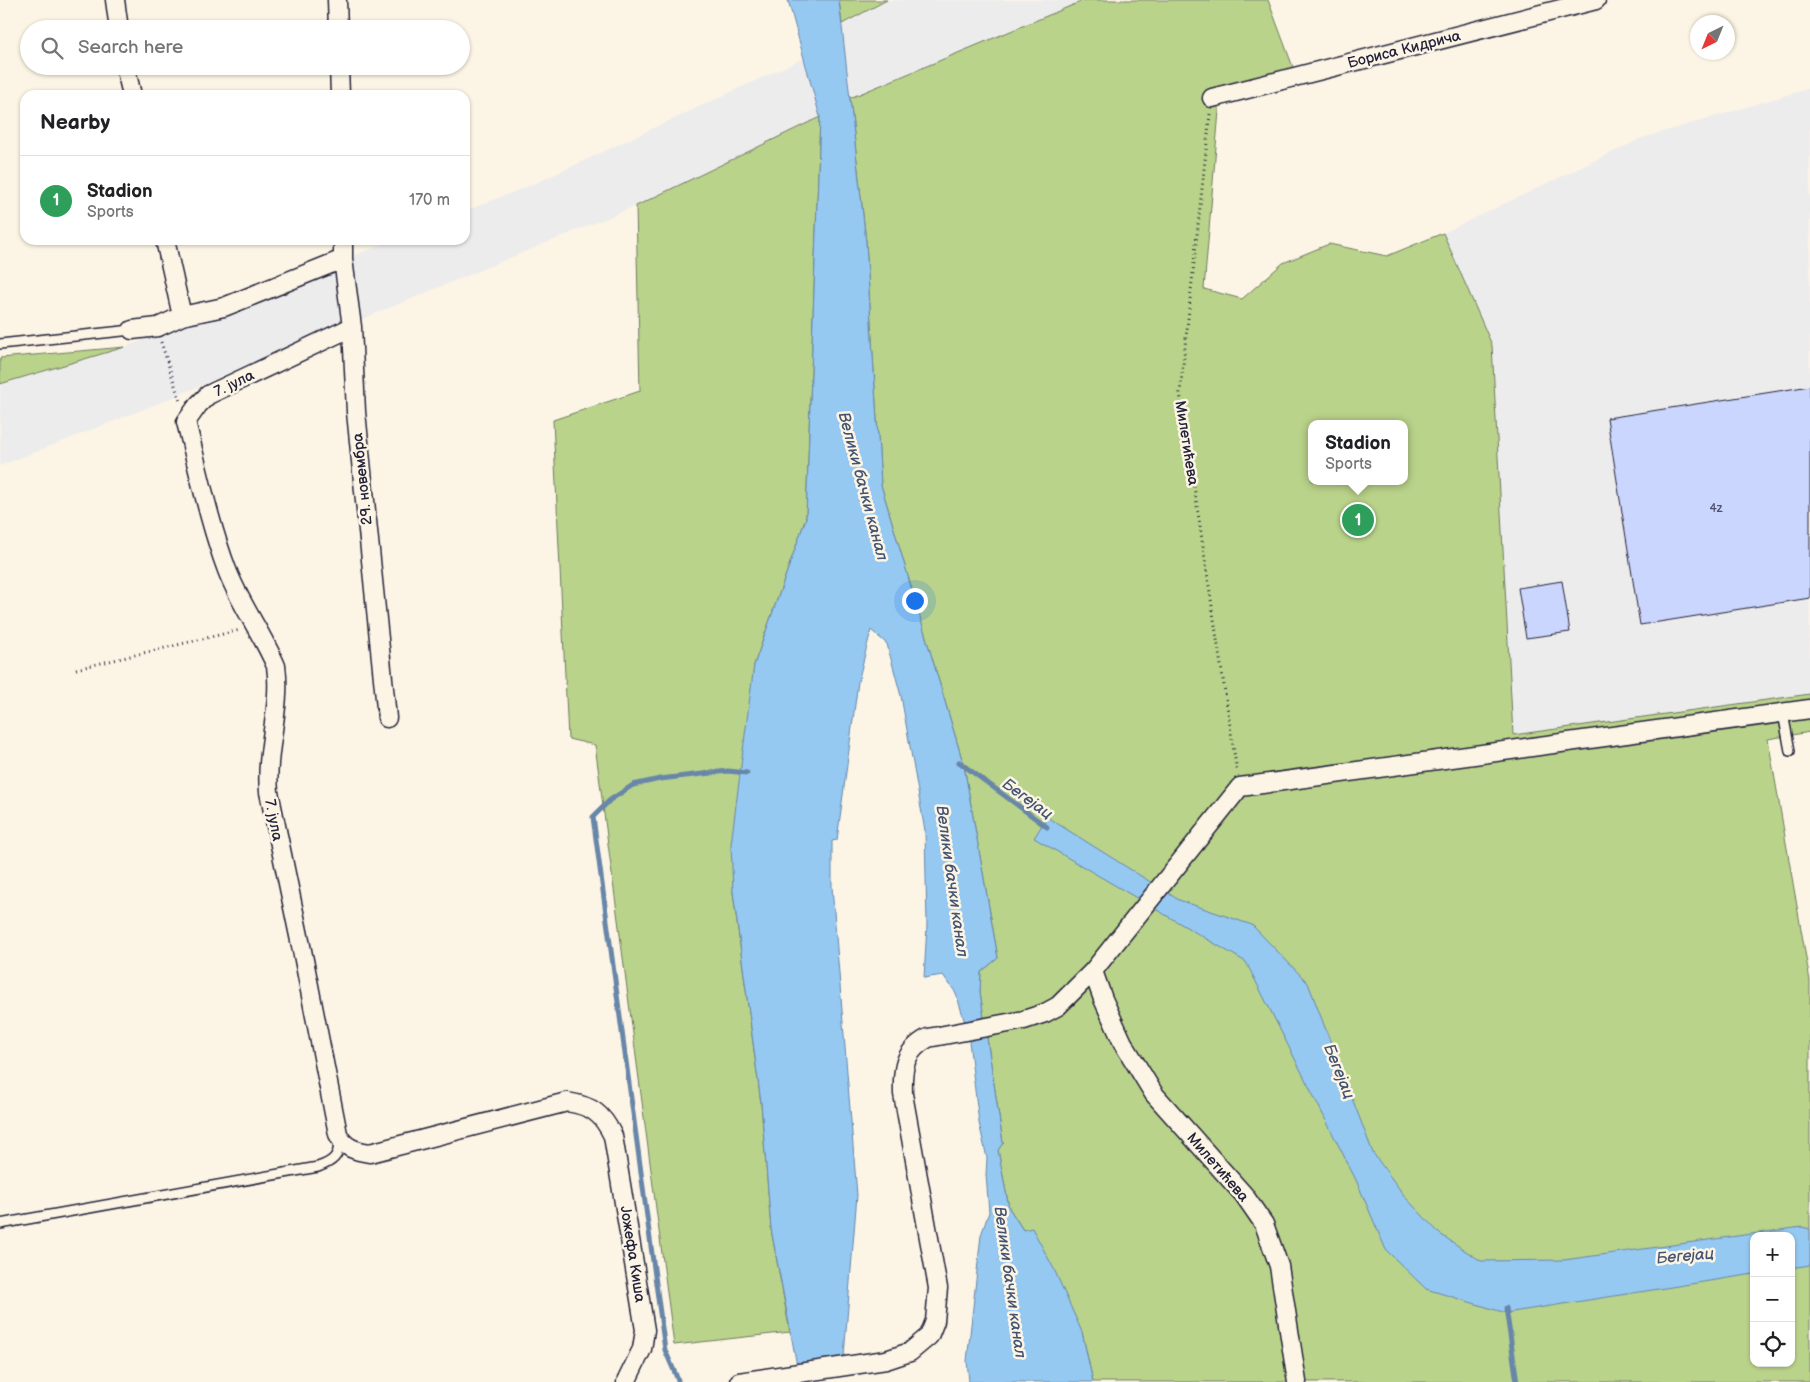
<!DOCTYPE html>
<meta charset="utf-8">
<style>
:root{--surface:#fff;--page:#f2f2f2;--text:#202124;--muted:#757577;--line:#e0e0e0;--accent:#b45309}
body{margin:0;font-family:"Balsamiq Sans",sans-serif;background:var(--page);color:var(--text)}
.controls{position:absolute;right:15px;bottom:15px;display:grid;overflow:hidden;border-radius:10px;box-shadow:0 1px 4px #0004}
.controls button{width:45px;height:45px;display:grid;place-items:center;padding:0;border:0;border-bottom:1px solid var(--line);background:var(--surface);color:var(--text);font:25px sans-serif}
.compass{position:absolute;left:1690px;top:15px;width:45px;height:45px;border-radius:50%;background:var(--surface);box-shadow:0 1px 4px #0004;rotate:223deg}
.you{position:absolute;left:914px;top:600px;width:18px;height:18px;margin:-12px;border:4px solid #fff;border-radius:50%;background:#1a73e8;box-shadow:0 0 0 8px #1a73e833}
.badge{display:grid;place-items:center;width:32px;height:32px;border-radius:50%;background:var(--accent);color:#fff;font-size:16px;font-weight:700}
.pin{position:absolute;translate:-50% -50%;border:2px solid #fff;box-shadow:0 1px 5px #0006}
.popup{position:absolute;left:1308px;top:420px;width:100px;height:65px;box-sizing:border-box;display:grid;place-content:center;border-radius:10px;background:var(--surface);filter:drop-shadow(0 1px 4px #0005);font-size:16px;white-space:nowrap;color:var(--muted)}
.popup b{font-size:19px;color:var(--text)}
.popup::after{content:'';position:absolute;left:50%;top:100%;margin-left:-10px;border:10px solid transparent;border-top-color:var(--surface)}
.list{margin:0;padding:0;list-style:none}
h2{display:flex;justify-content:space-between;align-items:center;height:65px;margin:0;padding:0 20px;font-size:21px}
h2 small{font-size:16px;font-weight:400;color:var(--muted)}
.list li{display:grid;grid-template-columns:32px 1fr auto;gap:15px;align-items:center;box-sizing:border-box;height:90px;padding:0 20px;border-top:1px solid var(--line)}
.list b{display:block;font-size:19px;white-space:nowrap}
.list p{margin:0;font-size:16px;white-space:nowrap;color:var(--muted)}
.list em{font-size:16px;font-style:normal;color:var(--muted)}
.icon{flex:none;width:28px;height:28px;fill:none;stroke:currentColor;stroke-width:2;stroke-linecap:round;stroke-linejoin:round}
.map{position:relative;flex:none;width:1810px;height:1382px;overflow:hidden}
.search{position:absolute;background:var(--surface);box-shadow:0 1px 4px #0004;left:20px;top:20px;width:450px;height:55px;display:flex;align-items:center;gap:12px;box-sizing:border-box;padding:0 18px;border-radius:28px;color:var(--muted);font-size:19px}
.panel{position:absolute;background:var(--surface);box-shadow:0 1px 4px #0004;left:20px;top:90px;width:450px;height:155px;border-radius:15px}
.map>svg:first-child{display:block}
.built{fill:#edecec}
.green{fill:#bad38a;stroke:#6e7a62;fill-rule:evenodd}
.water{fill:#95c9f2;stroke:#6786a9}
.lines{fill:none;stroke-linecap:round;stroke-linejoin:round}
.stream{stroke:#6786a9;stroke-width:5}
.building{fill:#cad6fd;stroke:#22223b}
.service-casing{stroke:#22223b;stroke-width:12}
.minor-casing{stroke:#22223b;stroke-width:21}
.path{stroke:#22223b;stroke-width:3;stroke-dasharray:1 4;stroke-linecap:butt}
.service{stroke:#fcf5e5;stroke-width:9}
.minor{stroke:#fcf5e5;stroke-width:18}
.labels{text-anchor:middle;stroke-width:5;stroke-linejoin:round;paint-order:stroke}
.number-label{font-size:12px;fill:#4c4f6c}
.street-label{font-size:15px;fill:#22223b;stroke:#fcf5e5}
.water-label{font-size:16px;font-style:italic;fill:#445472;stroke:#fcf5e5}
</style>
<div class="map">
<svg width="1810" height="1382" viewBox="0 0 1810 1382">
<rect width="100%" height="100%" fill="#fcf5e5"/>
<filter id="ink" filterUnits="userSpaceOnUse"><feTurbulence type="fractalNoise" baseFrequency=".02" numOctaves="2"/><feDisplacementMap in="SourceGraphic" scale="10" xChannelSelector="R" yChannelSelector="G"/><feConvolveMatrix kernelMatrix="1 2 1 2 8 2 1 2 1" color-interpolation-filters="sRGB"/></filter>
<g filter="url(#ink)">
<path class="built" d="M887,0h198l-235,98 -8,-74z
M804,58l16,59 -184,89 -489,202 -147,58v-82l125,-37 268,-107h72v-29l71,-28z
M1810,88v606l-297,41 -21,-390 -49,-112 199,-95z"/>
<path class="green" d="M839,0h48l-45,24z
M1085,0h183l29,78 -77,21 -16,190 38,10 41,-36 46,-19 58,12 56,-23 49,112 21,390 297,-41v38l-42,7 42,242v401h-717l-11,-50 -59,-102 -14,-22 -11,-58 5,-7 -23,-151 1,-20 17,-14 -34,-192 -83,-281 -15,-243 -16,-144zM1312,424h92v57h-92zM1754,1236h37v127h-37z
M820,117l-14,401 -52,147 -21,227 28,211 10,126 19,103 -116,13 -79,-600 -27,-6 -15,-319 87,-29 -4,-185z
M125,347l-125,37v-26z"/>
<path class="water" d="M788,0h51l27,242 15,243 83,281 34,192 -17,14 -1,20 23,151 -5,7 11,58 14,22 9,-2 22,41 28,63 11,50h-124l-2,-21 14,-126 8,-23 -3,-37 1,-17 -8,-35 -11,-90 -12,-40 -13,-18 -19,3 3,-53 -2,-94 -24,-135 -14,-52 -16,-14 -13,52 -21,158 -5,1v46l25,308 -13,161 1,19 -48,-9 -26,-137 -10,-126 -28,-211 -2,-48 23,-179 52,-147 14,-401z
M1047,817l132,83 73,25 56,58 65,170 33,45 34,36 41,27 83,-1 238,-33 8,2v36l-19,3v-32h-37v38l-248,39 -80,-24 -40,-39 -30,-70 -110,-218 -212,-124z"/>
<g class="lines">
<path class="stream" d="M959,762l88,65
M1506,1308l11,74
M678,1380l-13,-30 -72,-533 17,-17 23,-15 27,-6 68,-8 19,2"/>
</g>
<path class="building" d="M1810,386v212l-170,27 -33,-207z
M1562,581l8,51 -44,6 -8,-50z"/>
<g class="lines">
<defs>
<path id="service" d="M0,344l132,-14
M1783,713l7,38
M0,1224l318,-57c14,-5 23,-11 20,-27"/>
<path id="minor" d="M115,0l4,29
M337,0l1,29
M125,66l7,29
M339,66l1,29
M1212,98l384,-98
M165,240l17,76 42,-9 119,-48
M343,240v19l9,68 4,85 31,306
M352,327l-144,68 -10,10 -12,17c13,50 23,100 41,148 13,34 35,63 49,96 6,41 -11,84 -7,126l35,168 34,174c6,14 18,17 32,19l197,-51c25,4 35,11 46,34l32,194 -3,19 -16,33
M132,330l26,-3 24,-11
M1093,971l10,28 20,44 31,51 90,101 20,29 15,42 18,116
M739,1382l147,-22 24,-8 19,-16 6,-15 3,-33 -35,-194c-1,-26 1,-43 25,-56l96,-18 21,-7 13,-7 35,-35 147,-184 570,-78"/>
</defs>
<use href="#service" class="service-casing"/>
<use href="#minor" class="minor-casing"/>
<path class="path" d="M1210,114l-30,279 57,379
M161,342l19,59
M76,669l164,-39"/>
<use href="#service" class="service"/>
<use href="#minor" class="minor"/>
</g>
</g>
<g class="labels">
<g class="number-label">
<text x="1716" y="512">4z</text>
</g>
<g class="street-label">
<text transform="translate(1404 49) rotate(-14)" y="5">Бориса Кидрича</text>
<text transform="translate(234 383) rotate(-26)" y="5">7. јула</text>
<text transform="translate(1187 443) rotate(81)" y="5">Милетићева</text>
<text transform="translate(362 479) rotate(-96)" y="5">29. новембра</text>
<text transform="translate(274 820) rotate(79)" y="5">7. јула</text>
<text transform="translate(1218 1167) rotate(49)" y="5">Милетићева</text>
<text transform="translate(633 1254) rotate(81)" y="5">Јожефа Киша</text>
</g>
<g class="water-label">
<text transform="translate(864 486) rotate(75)" y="6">Велики бачки канал</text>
<text transform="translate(1028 798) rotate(36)" y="6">Бегејац</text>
<text transform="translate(953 881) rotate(82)" y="6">Велики бачки канал</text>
<text transform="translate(1340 1071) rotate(68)" y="6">Бегејац</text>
<text transform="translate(1685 1255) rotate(-5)" y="6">Бегејац</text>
<text transform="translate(1011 1282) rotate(82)" y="6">Велики бачки канал</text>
</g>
</g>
</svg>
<div class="controls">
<button>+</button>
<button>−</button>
<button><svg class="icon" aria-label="locate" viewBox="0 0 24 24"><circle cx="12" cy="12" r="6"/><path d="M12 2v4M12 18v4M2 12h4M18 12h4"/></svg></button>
</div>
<svg class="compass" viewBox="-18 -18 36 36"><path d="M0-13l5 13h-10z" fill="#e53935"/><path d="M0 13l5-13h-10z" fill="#757577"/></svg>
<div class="you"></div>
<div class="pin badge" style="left:1358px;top:520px;background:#2e9e5b">1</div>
<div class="popup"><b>Stadion</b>Sports</div>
<div class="search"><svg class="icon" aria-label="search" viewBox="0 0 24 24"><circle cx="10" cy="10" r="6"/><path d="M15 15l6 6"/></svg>Search here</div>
<section class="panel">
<h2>Nearby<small></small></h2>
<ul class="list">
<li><span class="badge" style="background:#2e9e5b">1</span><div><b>Stadion</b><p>Sports</p></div><em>170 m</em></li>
</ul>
</section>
</div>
